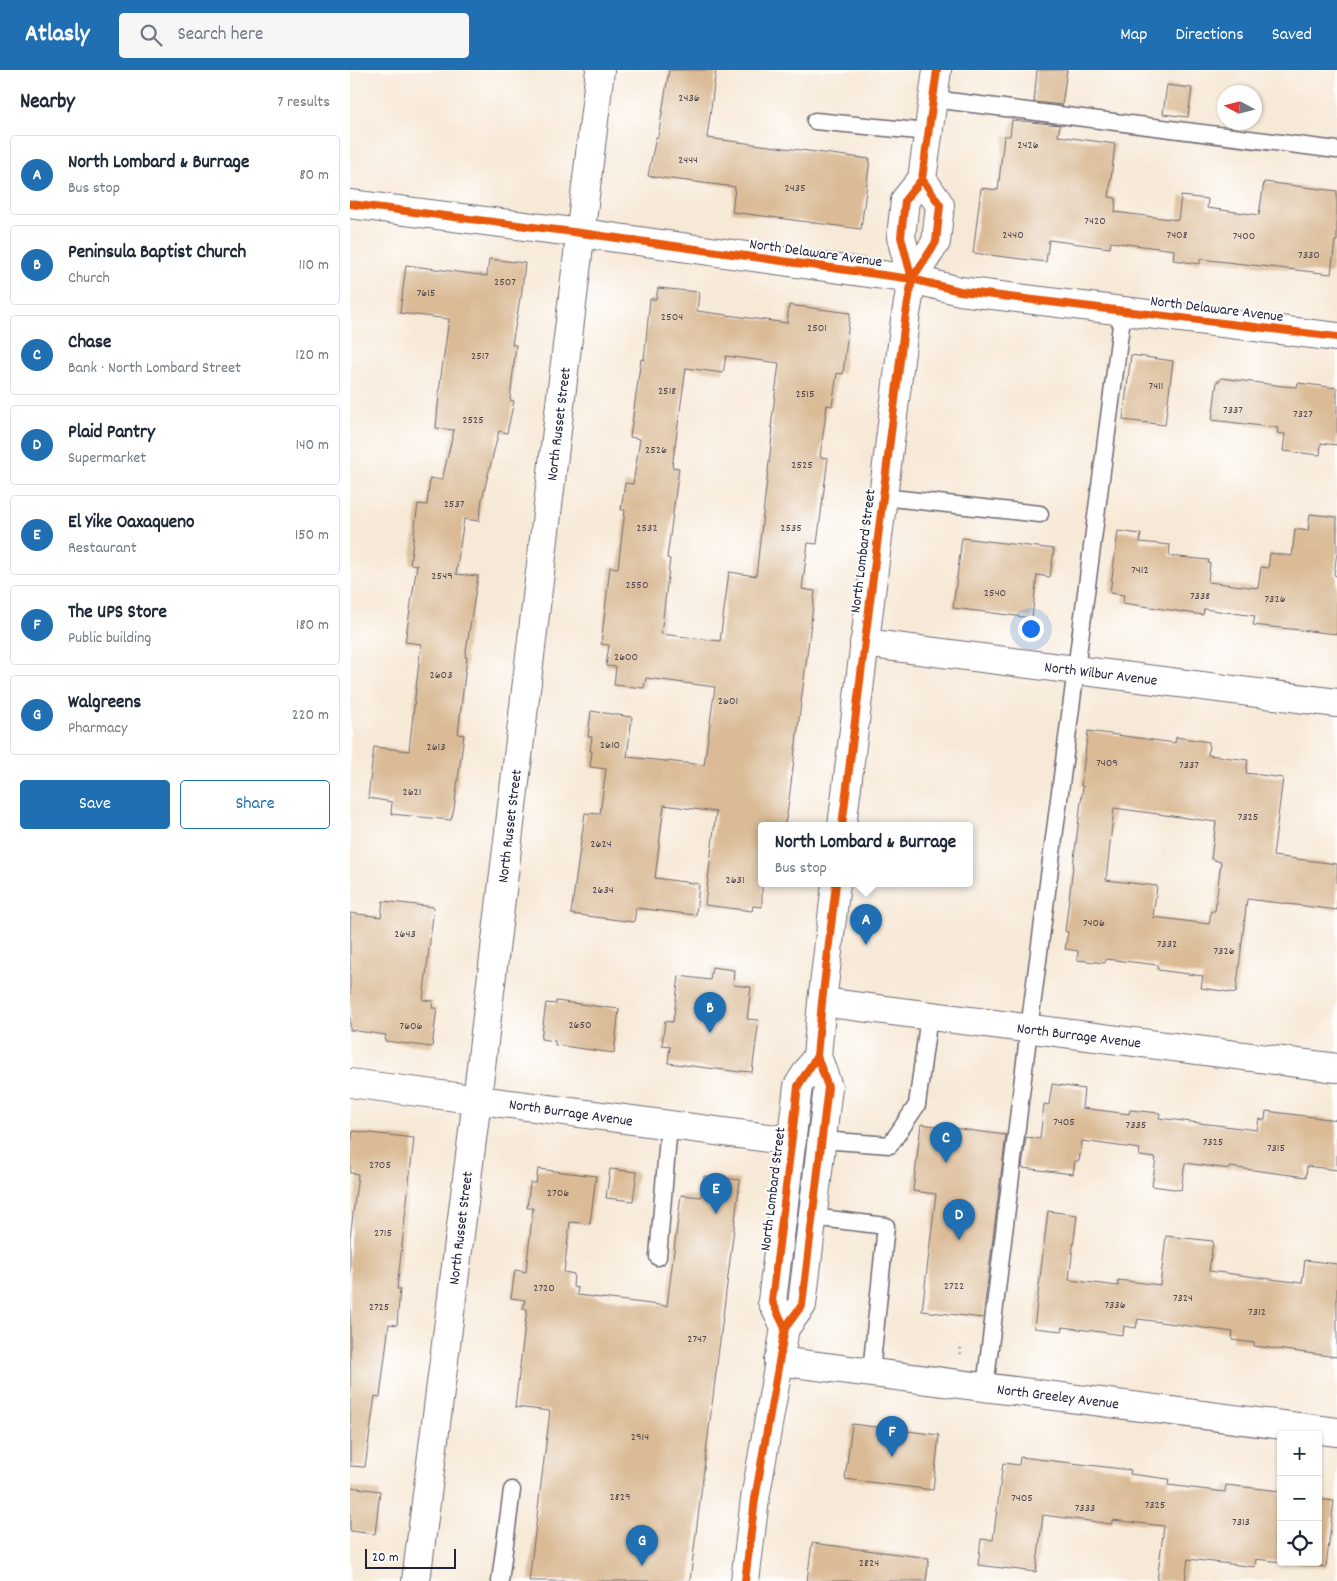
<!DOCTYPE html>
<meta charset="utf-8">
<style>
:root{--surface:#fff;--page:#f6f6f7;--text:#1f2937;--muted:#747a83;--line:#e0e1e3;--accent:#1f6fb2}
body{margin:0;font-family:Dekko,sans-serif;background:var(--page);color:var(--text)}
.controls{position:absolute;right:15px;bottom:15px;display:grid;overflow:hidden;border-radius:5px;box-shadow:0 1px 4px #0004}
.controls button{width:45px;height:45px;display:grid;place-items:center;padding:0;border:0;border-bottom:1px solid var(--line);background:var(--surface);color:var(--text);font:25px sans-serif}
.compass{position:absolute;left:867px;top:15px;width:45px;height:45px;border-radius:50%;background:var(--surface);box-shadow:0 1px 4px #0004;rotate:277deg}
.scale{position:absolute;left:15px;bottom:12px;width:91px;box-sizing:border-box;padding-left:5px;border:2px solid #22223b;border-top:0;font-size:14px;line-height:18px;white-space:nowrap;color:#22223b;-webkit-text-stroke:4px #fff;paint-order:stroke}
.you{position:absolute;left:680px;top:558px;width:18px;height:18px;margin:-12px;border:4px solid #fff;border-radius:50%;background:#1a73e8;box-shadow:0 0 0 8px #1a73e833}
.badge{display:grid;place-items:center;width:32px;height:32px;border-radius:50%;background:var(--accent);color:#fff;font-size:16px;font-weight:700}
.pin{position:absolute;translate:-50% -41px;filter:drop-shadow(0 1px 2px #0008)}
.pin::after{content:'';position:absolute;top:26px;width:18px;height:15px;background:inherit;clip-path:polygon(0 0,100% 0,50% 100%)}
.popup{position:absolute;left:408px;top:752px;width:215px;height:65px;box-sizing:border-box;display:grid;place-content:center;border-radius:5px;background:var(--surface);filter:drop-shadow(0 1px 4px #0005);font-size:16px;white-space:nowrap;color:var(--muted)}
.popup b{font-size:19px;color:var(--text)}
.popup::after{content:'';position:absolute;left:50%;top:100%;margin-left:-10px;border:10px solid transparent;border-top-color:var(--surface)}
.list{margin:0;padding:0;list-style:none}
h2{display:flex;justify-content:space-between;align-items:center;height:65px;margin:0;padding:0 20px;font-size:21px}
h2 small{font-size:16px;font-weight:400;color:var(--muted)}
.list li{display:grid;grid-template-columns:32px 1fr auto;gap:15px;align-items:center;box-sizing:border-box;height:80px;margin:0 10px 10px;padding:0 10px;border:1px solid var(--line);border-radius:5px}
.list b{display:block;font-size:19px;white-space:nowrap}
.list p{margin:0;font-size:16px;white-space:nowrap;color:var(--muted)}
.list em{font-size:16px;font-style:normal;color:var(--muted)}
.actions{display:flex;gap:10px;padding:15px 20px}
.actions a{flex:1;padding:11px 0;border:1px solid var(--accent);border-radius:5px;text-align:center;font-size:18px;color:var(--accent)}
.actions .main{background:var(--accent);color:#fff}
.icon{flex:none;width:28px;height:28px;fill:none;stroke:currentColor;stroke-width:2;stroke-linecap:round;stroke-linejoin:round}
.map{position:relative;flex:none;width:987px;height:1511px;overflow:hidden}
header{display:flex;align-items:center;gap:30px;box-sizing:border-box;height:70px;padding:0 25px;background:var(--accent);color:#fff}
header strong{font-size:24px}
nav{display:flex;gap:28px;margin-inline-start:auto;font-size:18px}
.search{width:350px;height:45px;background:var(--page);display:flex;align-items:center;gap:12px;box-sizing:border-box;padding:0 18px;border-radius:5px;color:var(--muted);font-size:19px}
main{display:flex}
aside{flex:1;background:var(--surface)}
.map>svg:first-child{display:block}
.building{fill:#dabb96;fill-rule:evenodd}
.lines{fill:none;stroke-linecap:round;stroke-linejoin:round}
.service-casing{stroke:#6d6872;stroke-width:19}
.minor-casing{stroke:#6d6872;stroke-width:30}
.tertiary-casing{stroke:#6d6872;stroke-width:30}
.primary-casing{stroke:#6d6872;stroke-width:30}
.path{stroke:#6d6872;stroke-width:3;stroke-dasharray:1 4;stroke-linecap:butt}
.service{stroke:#fff;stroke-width:16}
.minor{stroke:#fff;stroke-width:28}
.tertiary{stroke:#fff;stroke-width:28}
.primary{stroke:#fff;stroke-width:28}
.cycleway-casing{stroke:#fff;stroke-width:11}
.cycleway{stroke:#e8590c;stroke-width:8}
.labels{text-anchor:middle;stroke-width:4;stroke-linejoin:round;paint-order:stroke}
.number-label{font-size:12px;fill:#504852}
.street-label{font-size:15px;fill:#22223b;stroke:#fff}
</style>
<header>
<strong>Atlasly</strong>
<div class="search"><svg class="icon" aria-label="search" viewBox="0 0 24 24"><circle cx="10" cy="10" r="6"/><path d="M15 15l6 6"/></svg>Search here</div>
<nav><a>Map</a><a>Directions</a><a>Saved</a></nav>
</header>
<main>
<aside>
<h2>Nearby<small>7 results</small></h2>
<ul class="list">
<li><span class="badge">A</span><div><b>North Lombard &amp; Burrage</b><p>Bus stop</p></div><em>80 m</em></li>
<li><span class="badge">B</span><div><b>Peninsula Baptist Church</b><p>Church</p></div><em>110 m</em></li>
<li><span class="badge">C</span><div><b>Chase</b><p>Bank · North Lombard Street</p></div><em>120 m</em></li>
<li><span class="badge">D</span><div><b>Plaid Pantry</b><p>Supermarket</p></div><em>140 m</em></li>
<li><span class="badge">E</span><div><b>El Yike Oaxaqueno</b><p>Restaurant</p></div><em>150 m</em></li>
<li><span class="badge">F</span><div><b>The UPS Store</b><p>Public building</p></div><em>180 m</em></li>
<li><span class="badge">G</span><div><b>Walgreens</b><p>Pharmacy</p></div><em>220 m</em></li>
</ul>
<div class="actions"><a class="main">Save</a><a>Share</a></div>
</aside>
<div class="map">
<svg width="987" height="1511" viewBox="0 0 987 1511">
<rect width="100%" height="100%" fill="#fff"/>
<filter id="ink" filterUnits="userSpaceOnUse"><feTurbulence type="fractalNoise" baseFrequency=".02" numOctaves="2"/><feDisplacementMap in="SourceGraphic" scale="10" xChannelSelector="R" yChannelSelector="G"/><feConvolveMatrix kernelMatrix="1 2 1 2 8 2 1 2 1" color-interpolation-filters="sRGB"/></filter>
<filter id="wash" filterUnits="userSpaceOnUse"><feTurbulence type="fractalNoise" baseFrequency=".0096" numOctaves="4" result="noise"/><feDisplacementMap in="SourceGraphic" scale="20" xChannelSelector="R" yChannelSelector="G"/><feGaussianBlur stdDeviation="1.12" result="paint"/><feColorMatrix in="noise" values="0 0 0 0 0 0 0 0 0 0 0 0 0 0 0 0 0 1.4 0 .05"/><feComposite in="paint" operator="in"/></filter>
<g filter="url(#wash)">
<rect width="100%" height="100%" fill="#f7e9d7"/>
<g id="blocks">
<path class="building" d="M319,0h47l-9,68 163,21 -9,70 -129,-17 3,-25 -87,-11 8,-39h2z
M687,0h30l-5,35 -28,-3z
M817,15l25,3 -4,29 -25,-3z
M662,50l48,5 -2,11 57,8 -6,53 7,1 -1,14 63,8 3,-24 27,3 -1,9 52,7 5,-33 73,9v50h-2l-4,33 -131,-15v5l-27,-4 1,-10 -63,-8 -1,6 -61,-8 -3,22 -73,-9 8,-65 17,2 6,-54h6z
M139,189l36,4 -4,35h-1l-8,47h4l-6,55 4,1 -7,32 -8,-2 -17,68 -3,22 -15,-2 -8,55 22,2 -13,81h2l-9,77 6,1 -10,74 -3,11 -60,-6 1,-12 -24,-4 6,-51 35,4 12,-107 -16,-2 12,-77 -7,-1 8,-60 9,1 3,-27 12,2 12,-50 -18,-2 4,-45 9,-64 -49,-6 6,-48 81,11z
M308,218l41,4 -2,19 90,12 2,-18 61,8 -7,61 -6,-1 -5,33 -5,-1 -7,52 8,1 -11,86 -9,-1 -6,46 13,2 -28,224 -3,11h-22v81l-9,-1 -1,5 -47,-6 11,-93 -52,-7 -9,73 44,6 -3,31 -60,-7 -2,14 -63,-8 14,-101 15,1 6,-45 -16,-2 2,-16h-2l2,-14h-4l3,-26 41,6 -5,40 77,8 11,-78 -69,-9 -2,10 -30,-3 2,-18 -10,-1 3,-21 -8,-1 9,-77 8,1 7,-58h-4l4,-27 8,1 7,-45 -10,-2 11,-78 3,1 6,-61h6zM376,286l53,7 -8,64 2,1 -8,69 -9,79 -27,-4 -9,69 -59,-7 9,-75 -3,-1 12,-90 -7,-1 14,-99 37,5z
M781,285l42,6 -8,64 -42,-5z
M871,308l62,8 14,1 1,-4 39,5v57l-16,-2 -1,12 -37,-4 2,-17 -8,-1 1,-5 -66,-8 5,-39h3z
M960,444l27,3v35l-3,23 3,1v58l-84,-9 2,-9 -51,-7 -1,6 -80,-12 1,-8 -14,-2 8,-62 23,3 -1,8 30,3 -1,11 40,4 -1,3h2l-2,19 50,6 3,-21 7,1 2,-15 22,3 3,-27 13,2z
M612,468l92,11 -4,28 -13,-2 -5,43 -79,-10z
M738,661l87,12 1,-6 33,5 -1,13 40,5 -2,13 37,5 -10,78 64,8v46l-90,-11 -11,94 -35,-5 2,-12 -45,-6v-5l-52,-6 -1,4 -28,-3 1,-9 -13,-2 3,-17 -3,-1 18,-145h-2zM764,738l102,14 -5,37 10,3 -6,49h-4l-2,13 -56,-7 4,-31 -51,-6z
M33,831l51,6 -11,93 10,1 -1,7h5l-5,39 -47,-6 1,-6 -36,-5v-117l31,4z
M362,897l22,3 -1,15 18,2 -4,32 12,1 -7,52 -12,-1v1l-72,-9 2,-17 -8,-1 3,-24 8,1 6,-46 31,4z
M206,931l63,8 -5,44 -59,-8v-4l-14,-2 5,-36 10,1z
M702,1014l32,5 -2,19 47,6 1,-4 30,3 -1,5 98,12 2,-11 6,1 1,-9 71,9v50l-30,-4 -1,11 -76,-10v2l-45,-6 -4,27 -29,-4 4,-28 -17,-2 1,-7 -58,-8 -3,20h-4l-2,13 -51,-6 4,-31 14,2 4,-35 5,1z
M571,1054l85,11 -23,183 -61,-7 14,-117 -23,-3z
M3,1061l61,7 -17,151h3l-3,36 -8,-1 -9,73 -5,-1 -10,71 -15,-1v-228l8,-64 -8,-1v-19z
M188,1099l58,7 -6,48 -20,-2 -6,50 10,2 -1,13 5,1 -1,7 90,11 14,-111 20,2 3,-21 36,4 -50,401h-161l21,-170 -35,-4 12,-98h-4l2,-9 -14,-2 4,-28 11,2 7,-64h-6l3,-25h6z
M260,1099l27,3 -4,29 -27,-3z
M698,1141l29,4 -8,65 49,6v-6l42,5 6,-49 47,5 -4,30 93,12 3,-23 32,4v93l-83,-11v-3l-22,-3 1,-8 -95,-13 -2,9 -12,-2 -1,9 -60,-8 -1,4 -28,-3z
M502,1354l87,11 -6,55 -88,-11z
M670,1387l111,13 -1,4 39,5 -1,6 57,7 1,-7 55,6v71l-25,-3 -1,8 -67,-8 -3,22h-28l7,-55 -52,-6v4l-69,-9 -7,57 -58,-7 3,-26 12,1 10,-77 16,2z
M0,1417l30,4 -5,43 -25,-3z
M968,1429l16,2 -8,66 -41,-5h33z
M462,1473l117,15 -3,23h-119z"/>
</g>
</g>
<g filter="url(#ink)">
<use href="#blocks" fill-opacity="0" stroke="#6d6872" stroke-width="1"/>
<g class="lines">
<defs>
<path id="service" d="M583,29l404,51
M465,51l113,11
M532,427l158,17
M471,1070l69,5 27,-40 12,-89
M462,1147l74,9 -15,146
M308,1187l11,-132
M635,1317l44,-358 94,-719
M150,1511l12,-91"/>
<path id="minor" d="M0,134l231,29 280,39 51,7 48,12 377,46
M514,573l473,60
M472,932l515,66
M0,1013l442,58
M66,1511l61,-481 123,-1030"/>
<path id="tertiary" d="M428,1291l559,71"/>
<path id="primary" d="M562,209l-11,-42 4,-37 17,-21 15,-109
M492,756l63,-506 7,-41 24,-37 4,-37 -18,-26
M435,1258l-13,-27 11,-89 15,-126 19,-30
M395,1511l10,-82 30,-171 17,-23 26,-218 -11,-31 5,-54 14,-118"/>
</defs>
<use href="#service" class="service-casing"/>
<use href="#minor" class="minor-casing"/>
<use href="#tertiary" class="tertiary-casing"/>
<use href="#primary" class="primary-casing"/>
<path class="path" d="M610,1284l1,-10"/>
<use href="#service" class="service"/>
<use href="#minor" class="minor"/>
<use href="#tertiary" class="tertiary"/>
<use href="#primary" class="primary"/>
<defs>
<path id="cycleway" d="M0,134l231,29 280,39 51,7 48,12 377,46
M562,209l-11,-42 4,-37 17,-21 15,-109
M492,756l63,-506 7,-41 24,-37 4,-37 -18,-26
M435,1258l-13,-27 11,-89 15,-126 19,-30
M395,1511l10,-82 30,-171 17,-23 26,-218 -11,-31 5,-54 14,-118"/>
</defs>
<use href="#cycleway" class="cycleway-casing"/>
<use href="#cycleway" class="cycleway"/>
</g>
</g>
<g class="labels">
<g class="number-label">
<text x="339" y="31">2436</text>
<text x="678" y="78">2426</text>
<text x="338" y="93">2444</text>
<text x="445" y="121">2435</text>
<text x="745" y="154">7420</text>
<text x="663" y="168">2440</text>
<text x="827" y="168">7408</text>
<text x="894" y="169">7400</text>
<text x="959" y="188">7330</text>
<text x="155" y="215">2507</text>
<text x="76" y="226">7615</text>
<text x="322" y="250">2504</text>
<text x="467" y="261">2501</text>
<text x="130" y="289">2517</text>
<text x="806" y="319">7411</text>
<text x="317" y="324">2518</text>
<text x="455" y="327">2515</text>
<text x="883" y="343">7337</text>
<text x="953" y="347">7327</text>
<text x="123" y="353">2525</text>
<text x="306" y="383">2526</text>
<text x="452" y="398">2525</text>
<text x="104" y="437">2537</text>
<text x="297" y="461">2532</text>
<text x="441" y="461">2535</text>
<text x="790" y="503">7412</text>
<text x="92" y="509">2549</text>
<text x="287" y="518">2550</text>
<text x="645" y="526">2540</text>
<text x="850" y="529">7338</text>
<text x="925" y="532">7326</text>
<text x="276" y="590">2600</text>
<text x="91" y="608">2603</text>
<text x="378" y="634">2601</text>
<text x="260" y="678">2610</text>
<text x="86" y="680">2613</text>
<text x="757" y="696">7409</text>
<text x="839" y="698">7337</text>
<text x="62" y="725">2621</text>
<text x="898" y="750">7325</text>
<text x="251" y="777">2624</text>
<text x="385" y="813">2631</text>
<text x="253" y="823">2634</text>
<text x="744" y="856">7406</text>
<text x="55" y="867">2643</text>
<text x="817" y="877">7332</text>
<text x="874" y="884">7326</text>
<text x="230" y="958">2650</text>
<text x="61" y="959">7606</text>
<text x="714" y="1055">7405</text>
<text x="786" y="1058">7335</text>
<text x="863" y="1075">7325</text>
<text x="926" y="1081">7315</text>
<text x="30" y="1098">2705</text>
<text x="208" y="1126">2706</text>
<text x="33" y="1166">2715</text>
<text x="604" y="1219">2722</text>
<text x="194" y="1221">2720</text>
<text x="833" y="1231">7324</text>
<text x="765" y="1238">7336</text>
<text x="29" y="1240">2725</text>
<text x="907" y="1245">7312</text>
<text x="347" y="1272">2747</text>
<text x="290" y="1370">2914</text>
<text x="270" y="1430">2829</text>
<text x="672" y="1431">7405</text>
<text x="805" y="1438">7325</text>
<text x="735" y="1441">7333</text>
<text x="891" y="1455">7313</text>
<text x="519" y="1496">2824</text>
</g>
<g class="street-label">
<text transform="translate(466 182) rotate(8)" y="5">North Delaware Avenue</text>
<text transform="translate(867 238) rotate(7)" y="5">North Delaware Avenue</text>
<text transform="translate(208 354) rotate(-83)" y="5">North Russet Street</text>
<text transform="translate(512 481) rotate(-83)" y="5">North Lombard Street</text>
<text transform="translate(751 603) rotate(7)" y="5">North Wilbur Avenue</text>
<text transform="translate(159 756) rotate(-83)" y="5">North Russet Street</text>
<text transform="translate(729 965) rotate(7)" y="5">North Burrage Avenue</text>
<text transform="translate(221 1042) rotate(8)" y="5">North Burrage Avenue</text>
<text transform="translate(422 1119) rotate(-83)" y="5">North Lombard Street</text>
<text transform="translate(110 1158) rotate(-83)" y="5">North Russet Street</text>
<text transform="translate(708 1326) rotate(7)" y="5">North Greeley Avenue</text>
</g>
</g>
</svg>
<div class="controls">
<button>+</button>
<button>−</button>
<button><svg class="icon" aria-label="locate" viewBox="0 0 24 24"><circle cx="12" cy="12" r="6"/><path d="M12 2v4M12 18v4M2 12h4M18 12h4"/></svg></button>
</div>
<svg class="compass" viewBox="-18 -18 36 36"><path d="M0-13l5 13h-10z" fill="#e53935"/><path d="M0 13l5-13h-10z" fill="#747a83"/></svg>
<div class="scale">20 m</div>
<div class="you"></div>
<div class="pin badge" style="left:516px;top:875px">A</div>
<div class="popup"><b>North Lombard &amp; Burrage</b>Bus stop</div>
<div class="pin badge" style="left:360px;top:963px">B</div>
<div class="pin badge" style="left:596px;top:1093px">C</div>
<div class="pin badge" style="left:609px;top:1170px">D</div>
<div class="pin badge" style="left:366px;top:1144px">E</div>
<div class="pin badge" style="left:542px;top:1387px">F</div>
<div class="pin badge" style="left:292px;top:1496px">G</div>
</div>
</main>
